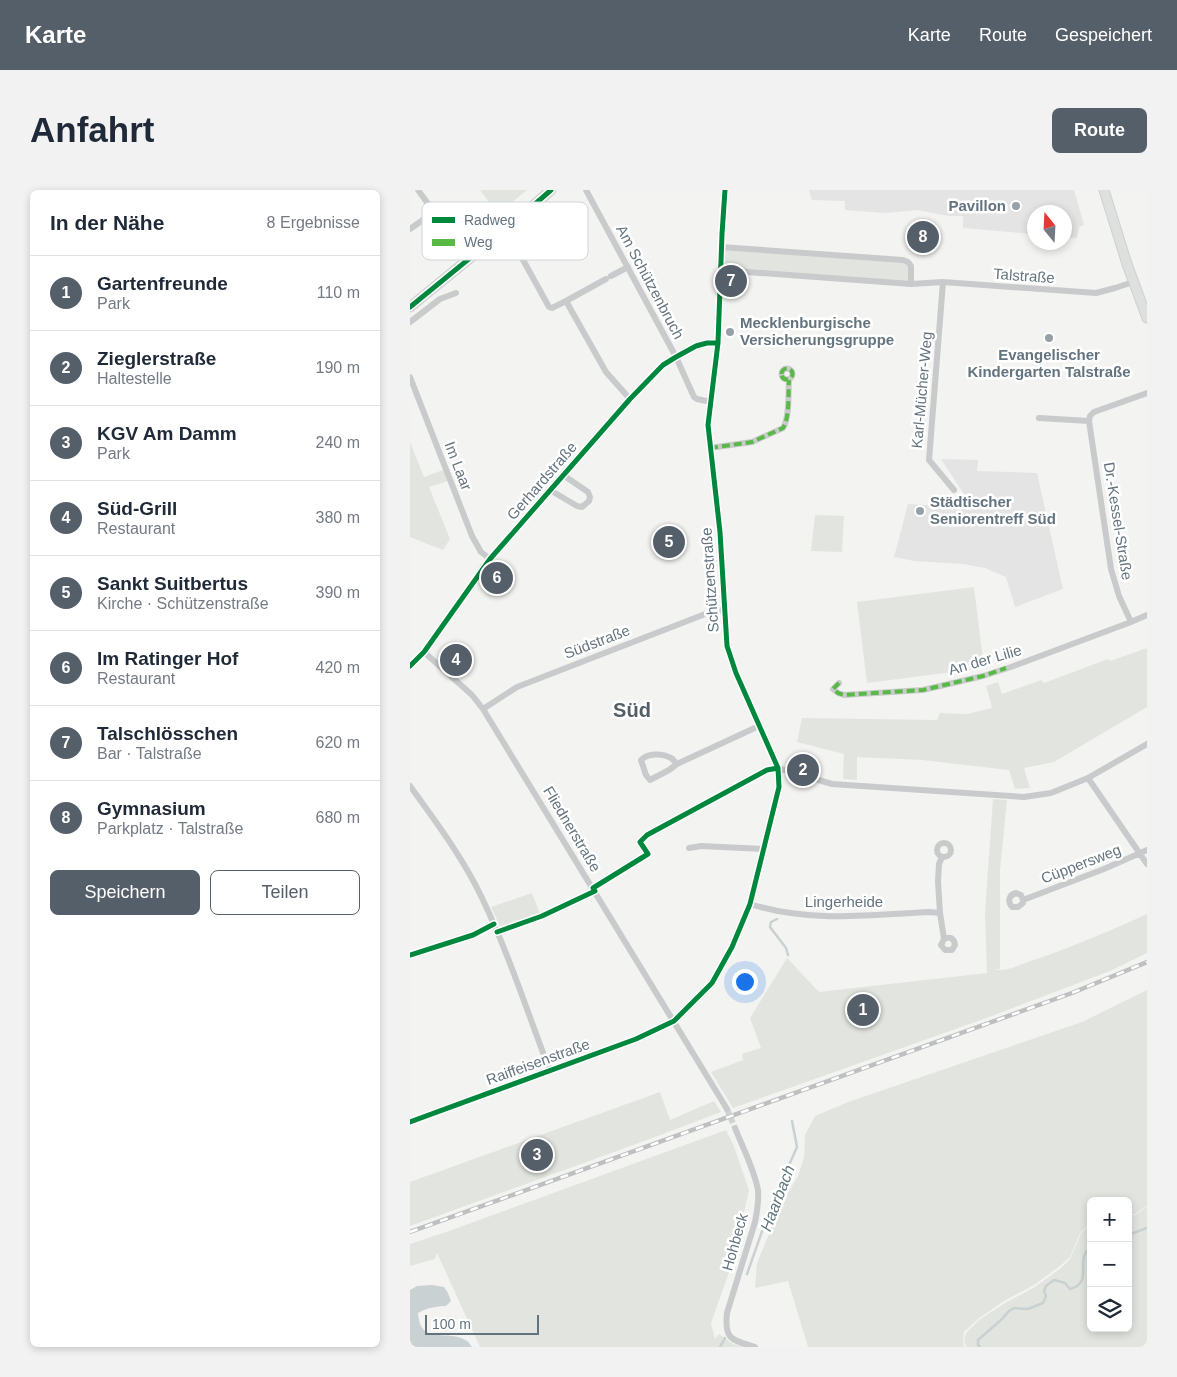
<!DOCTYPE html>
<html lang="de">
<meta charset="utf-8">
<style>
:root{--surface:#fff;--page:#f2f2f3;--text:#1f2937;--muted:#747a83;--line:#e0e1e3;--accent:#555f69}
body{margin:0;font-family:Helvetica,sans-serif;background:var(--page);color:var(--text)}
.controls{position:absolute;right:15px;bottom:15px;display:grid;overflow:hidden;border-radius:8px;box-shadow:0 2px 8px #0003}
.controls button{width:45px;height:45px;display:grid;place-items:center;padding:0;border:0;border-bottom:1px solid var(--line);background:var(--surface);color:var(--text);font:25px sans-serif}
.compass{position:absolute;left:617px;top:15px;width:45px;height:45px;border-radius:50%;background:var(--surface);box-shadow:0 2px 8px #0003;rotate:342deg}
.scale{position:absolute;left:15px;bottom:12px;width:114px;box-sizing:border-box;padding-left:5px;border:2px solid #64747f;border-top:0;font-size:14px;line-height:18px;white-space:nowrap;color:#64747f;-webkit-text-stroke:4px #fff;paint-order:stroke}
.you{position:absolute;left:334px;top:791px;width:18px;height:18px;margin:-12px;border:4px solid #fff;border-radius:50%;background:#1a73e8;box-shadow:0 0 0 8px #1a73e833}
.badge{display:grid;place-items:center;width:32px;height:32px;border-radius:50%;background:var(--accent);color:#fff;font-size:16px;font-weight:700}
.pin{position:absolute;translate:-50% -50%;border:2px solid #fff;box-shadow:0 1px 5px #0006}
.list{margin:0;padding:0;list-style:none}
h2{display:flex;justify-content:space-between;align-items:center;height:65px;margin:0;padding:0 20px;font-size:21px}
h2 small{font-size:16px;font-weight:400;color:var(--muted)}
.list li{display:grid;grid-template-columns:32px 1fr auto;gap:15px;align-items:center;box-sizing:border-box;height:75px;padding:0 20px;border-top:1px solid var(--line)}
.list b{display:block;font-size:19px;white-space:nowrap}
.list p{margin:0;font-size:16px;white-space:nowrap;color:var(--muted)}
.list em{font-size:16px;font-style:normal;color:var(--muted)}
.actions{display:flex;gap:10px;padding:15px 20px}
.actions a{flex:1;padding:11px 0;border:1px solid var(--accent);border-radius:8px;text-align:center;font-size:18px;color:var(--accent)}
.actions .main{background:var(--accent);color:#fff}
.icon{flex:none;width:28px;height:28px;fill:none;stroke:currentColor;stroke-width:2;stroke-linecap:round;stroke-linejoin:round}
.map{position:relative;flex:none;width:737px;height:1157px;overflow:hidden;border-radius:8px}
header{display:flex;align-items:center;gap:30px;box-sizing:border-box;height:70px;padding:0 25px;background:var(--accent);color:#fff}
header strong{font-size:24px}
nav{display:flex;gap:28px;margin-inline-start:auto;font-size:18px}
.intro{display:flex;align-items:center;justify-content:space-between;box-sizing:border-box;height:120px;padding:0 30px}
h1{margin:0;font-size:35px}
.button{padding:12px 22px;border-radius:8px;background:var(--accent);color:#fff;font-size:18px;font-weight:700}
main{display:flex;gap:30px;padding:0 30px}
aside{flex:1;background:var(--surface);border-radius:8px;box-shadow:0 2px 8px #0003}
.map>svg:first-child{display:block}
.built{fill:#e3e4e3}
.green{fill:#e2e5df}
.water{fill:#c9d1d3}
.lines{fill:none;stroke-linecap:round;stroke-linejoin:round}
.stream{stroke:#c9d1d3;stroke-width:2.5}
.street-tunnel{stroke:#cfd3d4;stroke-width:6;stroke-dasharray:6 3;stroke-linecap:butt}
.secondary-casing{stroke:#cfd0d0;stroke-width:11}
.street{stroke:#c8cacb;stroke-width:6}
.secondary{stroke:#dedfdf;stroke-width:9}
.rail-casing{stroke:#bebfc0;stroke-width:4.5}
.rail{stroke:#fff;stroke-width:2.5;stroke-dasharray:8;stroke-linecap:butt}
.quiet{stroke:#58b947;stroke-width:4;stroke-dasharray:8 4;stroke-linecap:butt}
.cycleway-casing{stroke:#fff;stroke-width:8}
.cycleway{stroke:#00873e;stroke-width:5}
.poi-dot{fill:#96a0a7;stroke:#fff;stroke-width:2}
.labels{text-anchor:middle;stroke-width:5;stroke-linejoin:round;paint-order:stroke}
.poi-label{font-size:15px;font-weight:bold;fill:#64747f;stroke:#fff;text-anchor:start}
.street-label{font-size:15px;fill:#64747f;stroke:#fff}
.water-label{font-size:16px;font-style:italic;fill:#60767d;stroke:#fff}
.district-label{font-size:20px;font-weight:bold;fill:#525d65;stroke:#fff}
.key{fill:#fff;stroke:#d0d5d9;stroke-width:1}
.key-label{font-size:14px;fill:#64747f}
</style>
<header>
<strong>Karte</strong>
<nav><a>Karte</a><a>Route</a><a>Gespeichert</a></nav>
</header>
<div class="intro"><h1>Anfahrt</h1><a class="button">Route</a></div>
<main>
<aside>
<h2>In der Nähe<small>8 Ergebnisse</small></h2>
<ul class="list">
<li><span class="badge">1</span><div><b>Gartenfreunde</b><p>Park</p></div><em>110 m</em></li>
<li><span class="badge">2</span><div><b>Zieglerstraße</b><p>Haltestelle</p></div><em>190 m</em></li>
<li><span class="badge">3</span><div><b>KGV Am Damm</b><p>Park</p></div><em>240 m</em></li>
<li><span class="badge">4</span><div><b>Süd-Grill</b><p>Restaurant</p></div><em>380 m</em></li>
<li><span class="badge">5</span><div><b>Sankt Suitbertus</b><p>Kirche · Schützenstraße</p></div><em>390 m</em></li>
<li><span class="badge">6</span><div><b>Im Ratinger Hof</b><p>Restaurant</p></div><em>420 m</em></li>
<li><span class="badge">7</span><div><b>Talschlösschen</b><p>Bar · Talstraße</p></div><em>620 m</em></li>
<li><span class="badge">8</span><div><b>Gymnasium</b><p>Parkplatz · Talstraße</p></div><em>680 m</em></li>
</ul>
<div class="actions"><a class="main">Speichern</a><a>Teilen</a></div>
</aside>
<div class="map">
<svg width="737" height="1157" viewBox="0 0 737 1157">
<rect width="100%" height="100%" fill="#f3f3f1"/>
<path class="built" d="M399,0h265l10,35 -5,2 -2,11 -12,-1 -1,-25h-30v22l-71,-6v-12h-15l-30,-6 -33,3 -40,-3v-9l-33,-1z
M531,269l37,1 -1,11 60,2 26,116 -48,18 -9,-30 -21,-9 -22,-4 -49,-3 -20,-4 14,-53 48,3 12,-7z"/>
<path class="green" d="M70,0h47l-29,24z
M313,56l185,17 3,20 -189,-14z
M0,252l14,35 19,-7 5,11 -19,6 21,52 -7,11 -33,-13z
M405,325l29,1 -2,36 -31,-1z
M564,397l10,81 -117,15 -10,-81z
M737,458v59l-93,55 -30,6 6,20 -15,1 -6,-19 -87,-10 -65,-3v23l-14,-1 1,-25 -47,-12 5,-24 135,2 3,-7 27,1 25,-6 -6,-22 12,-4 4,12 39,-14 3,3 64,-24 2,2z
M583,609l14,1 -7,70v99h-6c10,4 24,-4 34,-7 42,-14 79,-30 119,-48v39l-37,18 -118,45 -259,92 -22,-36 32,-12 -1,-6 19,-6 -11,-30 37,-60 32,34 168,-19 -2,-61z
M122,703l8,21 -39,14 -10,-21z
M737,800v216l-12,8 -7,1v-14h-37v22l-11,10 -10,24 -10,9 -26,19 -30,16 -26,18 -14,13 -1,9 1,6h-156l-20,-66 -33,7 2,-25 26,-62 15,-25 6,-19 1,-22 10,-19 36,-15 231,-79z
M250,902l10,28 44,-19 7,11 -74,28 -237,86v-44z
M316,940l7,14 16,46 -16,71 -22,62 4,16 4,-5 14,10 11,3h-264l-43,-94 -2,6 -25,7v-22l39,-13z
M737,1017v140h-181l-2,-7 2,-7 13,-13 26,-17 30,-16 26,-19 9,-9 11,-26 10,-8v103h37v-112l7,-1z"/>
<path class="water" d="M22,1095l12,2 4,6 3,8 -5,5c-10,0 -19,2 -28,7 2,34 31,15 49,28 2,1 3,4 5,6h-62v-57l7,-4z"/>
<g class="lines">
<path class="stream" d="M367,729l-6,3 -1,5 16,21 2,7
M718,1045l19,-7
M337,1084l24,-68 26,-59 -5,-26
M310,1157l5,-9
M570,1157l-2,-2v-5l24,-21 7,-8 5,-3 14,1 15,-6 3,-7 -2,-5 2,-5 8,-6 11,3 5,6c21,-6 9,-22 15,-35 1,-3 4,-4 6,-6"/>
<path class="street-tunnel" d="M317,919l8,19"/>
<defs>
<path id="secondary" d="M694,0l23,74 20,54
M0,117l109,-89 32,-28"/>
</defs>
<use href="#secondary" class="secondary-casing"/>
<path class="street" d="M176,0l90,167 18,40 3,2 14,3
M0,39l24,-17 -16,-22
M311,57l182,13 5,2 3,4v18
M112,68l27,49 3,1 14,-7
M310,80l191,14 32,-2 153,11 19,-5 18,-6
M201,86l17,-9
M196,89l-40,22 40,71 24,27
M533,92l-14,178 25,30
M0,132l30,-23 16,-6
M371.5 184a5.5 5.5 0 1 1 11 0a5.5 5.5 0 1 1-11 0Z
M0,187l62,159 9,16 9,7
M629,228l50,3
M300,258l42,-6 31,-14c7,-11 5,-35 6,-48
M140,300l27,16 5,1 7,-6 1,-4 -2,-5 -25,-17
M721,432l-12,-26 -8,-27 -22,-148 1,-5 4,-4 53,-19
M14,462l48,43 11,14 244,400
M0,476l14,-14 66,-93 140,-160 33,-34 13,-8 20,-11 11,-3h11
M429,493l-6,6 5,4 6,2 79,-5 60,-14 28,-9 120,-45 16,-7
M73,519l34,-22 196,-76 11,-1
M267,574c-2,-2 -4,-5 -6,-6 -9,-5 -23,-5 -30,2l5,15 4,5 19,-10 8,-6 82,-38
M368,578l54,16 192,13 27,-4 37,-15 59,-34
M678,588l59,86
M0,596c26,36 53,72 72,112 27,56 46,116 68,173
M527 660a7 7 0 1 1 14 0a7 7 0 1 1-14 0Z
M279,658l12,-2 63,3
M532,667l-3,7 -1,17 2,32 4,26 -3,6 4,5h7l3,-5c-1,-7 -5,-9 -11,-6
M613,710l-2,-5 -5,-2c-7,2 -9,8 -4,14h6l5,-4v-3l81,-31 43,-19
M340,714c60,19 117,11 179,8l11,1
M0,932l226,-83 38,-18 38,-38 20,-36 18,-43 29,-117 -1,-19 -42,-95 -9,-27 -7,-114 -12,-107 10,-82 4,-109 3,-44
M325,938c8,20 19,41 23,62 1,11 -1,22 -3,32l-28,91c-3,27 5,27 28,34"/>
<use href="#secondary" class="secondary"/>
<defs>
<path id="rail" d="M0,1042l662,-239 75,-31"/>
</defs>
<use href="#rail" class="rail-casing"/>
<use href="#rail" class="rail"/>
<path class="quiet" d="M371.5 184a5.5 5.5 0 1 1 11 0a5.5 5.5 0 1 1-11 0Z
M300,258l42,-6 31,-14c7,-11 5,-35 6,-48
M429,493l-6,6 5,4 6,2 79,-5 60,-14 23,-8"/>
<defs>
<path id="cycleway" d="M0,117l109,-89 32,-28
M0,476l14,-14 66,-93 140,-160 33,-34 13,-8 20,-11 11,-3h11
M183,698l55,-34 -8,-12 7,-7 120,-65 11,-2
M87,742l45,-16 53,-25
M0,765l63,-20 21,-11
M0,932l226,-83 38,-18 38,-38 20,-36 18,-43 29,-117 -1,-19 -42,-95 -9,-27 -7,-114 -12,-107 10,-82 4,-109 3,-44"/>
</defs>
<use href="#cycleway" class="cycleway-casing"/>
<use href="#cycleway" class="cycleway"/>
</g>
<g class="poi-dot">
<circle cx="606" cy="16" r="5"/>
<circle cx="320" cy="142" r="5"/>
<circle cx="639" cy="148" r="5"/>
<circle cx="510" cy="321" r="5"/>
</g>
<g class="labels">
<g class="poi-label">
<text x="596" y="21" text-anchor="end">Pavillon</text>
<text x="330" y="138">Mecklenburgische<tspan x="330" dy="17">Versicherungsgruppe</tspan></text>
<text x="639" y="170" text-anchor="middle">Evangelischer<tspan x="639" dy="17">Kindergarten Talstraße</tspan></text>
<text x="520" y="317">Städtischer<tspan x="520" dy="17">Seniorentreff Süd</tspan></text>
</g>
<g class="street-label">
<text transform="translate(614 86) rotate(4)" y="5">Talstraße</text>
<text transform="translate(240 92) rotate(62)" y="5">Am Schützenbruch</text>
<text transform="translate(512 200) rotate(-85)" y="5">Karl-Mücher-Weg</text>
<text transform="translate(48 276) rotate(69)" y="5">Im Laar</text>
<text transform="translate(132 291) rotate(-49)" y="5">Gerhardstraße</text>
<text transform="translate(708 331) rotate(81)" y="5">Dr.-Kessel-Straße</text>
<text transform="translate(300 390) rotate(-94)" y="5">Schützenstraße</text>
<text transform="translate(187 452) rotate(-21)" y="5">Südstraße</text>
<text transform="translate(575 470) rotate(-16)" y="5">An der Lilie</text>
<text transform="translate(162 639) rotate(59)" y="5">Fliednerstraße</text>
<text transform="translate(671 674) rotate(-21)" y="5">Cüppersweg</text>
<text x="434" y="717">Lingerheide</text>
<text transform="translate(128 872) rotate(-20)" y="5">Raiffeisenstraße</text>
<text transform="translate(325 1052) rotate(-74)" y="5">Hohbeck</text>
</g>
<g class="water-label">
<text transform="translate(367 1008) rotate(-69)" y="6">Haarbach</text>
</g>
<g class="district-label">
<text x="222" y="527">Süd</text>
</g>
</g>
<rect x="12" y="12" width="166" height="58" rx="8" class="key"/>
<rect x="22" y="27" width="23" height="6" fill="#00873e"/>
<rect x="22" y="49" width="23" height="7" fill="#58b947"/>
<g class="key-label">
<text x="54" y="35">Radweg</text>
<text x="54" y="57">Weg</text>
</g>
</svg>
<div class="controls">
<button>+</button>
<button>−</button>
<button><svg class="icon" aria-label="layers" viewBox="0 0 24 24"><path d="M12 4l9 5-9 5-9-5zM3 14l9 5 9-5"/></svg></button>
</div>
<svg class="compass" viewBox="-18 -18 36 36"><path d="M0-13l5 13h-10z" fill="#e53935"/><path d="M0 13l5-13h-10z" fill="#747a83"/></svg>
<div class="scale">100 m</div>
<div class="you"></div>
<div class="pin badge" style="left:453px;top:820px">1</div>
<div class="pin badge" style="left:393px;top:580px">2</div>
<div class="pin badge" style="left:127px;top:965px">3</div>
<div class="pin badge" style="left:46px;top:470px">4</div>
<div class="pin badge" style="left:259px;top:352px">5</div>
<div class="pin badge" style="left:87px;top:388px">6</div>
<div class="pin badge" style="left:321px;top:91px">7</div>
<div class="pin badge" style="left:513px;top:47px">8</div>
</div>
</main>
